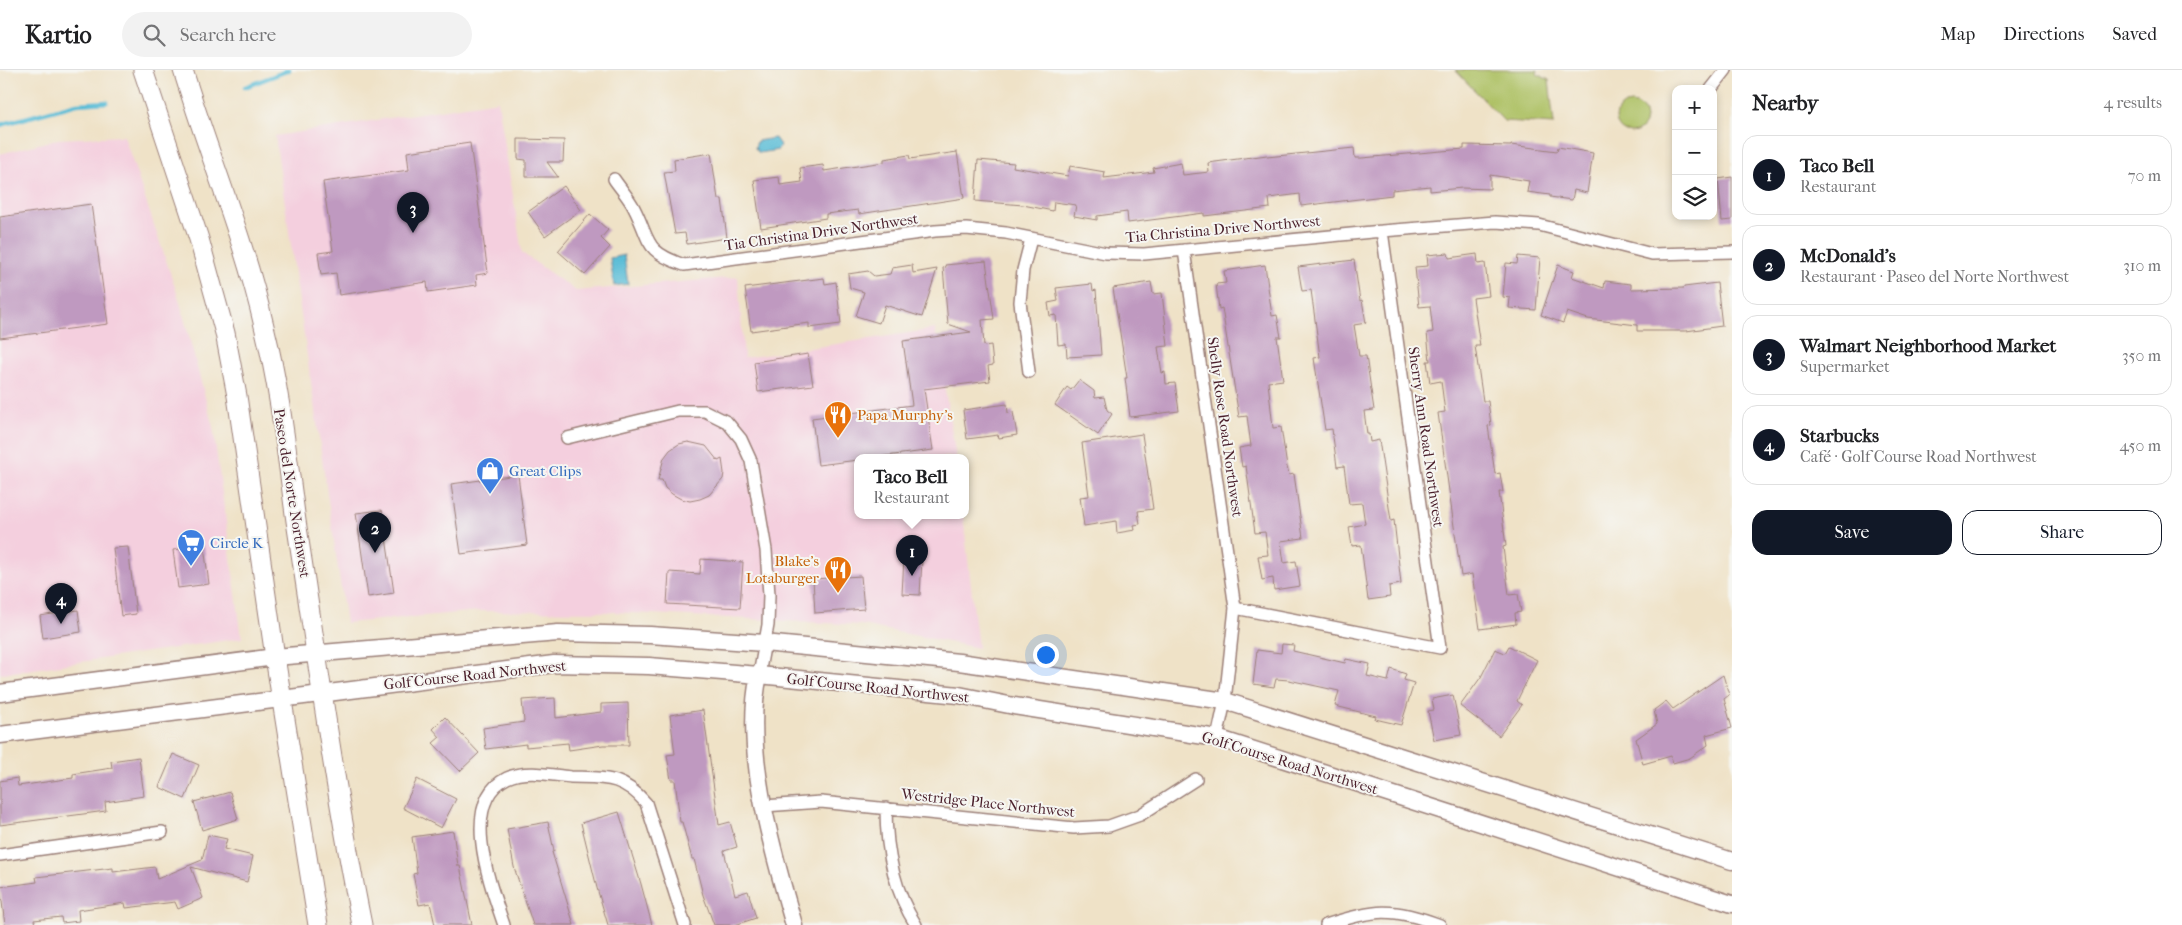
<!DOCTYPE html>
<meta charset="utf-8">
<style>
:root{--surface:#fff;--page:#f2f2f2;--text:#202124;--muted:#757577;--line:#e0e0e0;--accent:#111827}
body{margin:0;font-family:"IM FELL French Canon",serif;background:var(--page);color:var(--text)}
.controls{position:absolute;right:15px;top:15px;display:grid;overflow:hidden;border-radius:10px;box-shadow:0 2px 8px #0003}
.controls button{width:45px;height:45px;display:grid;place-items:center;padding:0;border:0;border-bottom:1px solid var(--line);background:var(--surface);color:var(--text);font:25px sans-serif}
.you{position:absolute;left:1045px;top:584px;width:18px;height:18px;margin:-12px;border:4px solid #fff;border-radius:50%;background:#1a73e8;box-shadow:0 0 0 8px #1a73e833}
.badge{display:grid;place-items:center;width:32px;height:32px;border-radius:50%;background:var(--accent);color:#fff;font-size:16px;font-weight:700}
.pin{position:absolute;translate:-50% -41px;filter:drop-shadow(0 1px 2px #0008)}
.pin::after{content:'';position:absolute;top:26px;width:18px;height:15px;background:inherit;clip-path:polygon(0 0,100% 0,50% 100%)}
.popup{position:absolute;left:854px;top:384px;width:115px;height:65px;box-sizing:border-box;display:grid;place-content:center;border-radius:10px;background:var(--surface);filter:drop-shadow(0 1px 4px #0005);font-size:16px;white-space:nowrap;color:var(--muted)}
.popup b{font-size:19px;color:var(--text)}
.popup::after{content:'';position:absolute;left:50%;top:100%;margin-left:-10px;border:10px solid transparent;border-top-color:var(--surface)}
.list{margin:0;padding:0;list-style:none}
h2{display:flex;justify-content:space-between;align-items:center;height:65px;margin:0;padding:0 20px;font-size:21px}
h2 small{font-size:16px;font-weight:400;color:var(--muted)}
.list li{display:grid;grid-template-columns:32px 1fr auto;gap:15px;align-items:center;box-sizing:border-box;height:80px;margin:0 10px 10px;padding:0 10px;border:1px solid var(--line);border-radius:15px}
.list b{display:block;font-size:19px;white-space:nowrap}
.list p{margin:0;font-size:16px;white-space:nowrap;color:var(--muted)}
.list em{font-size:16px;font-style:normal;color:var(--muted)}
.actions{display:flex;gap:10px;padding:15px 20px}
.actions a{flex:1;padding:11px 0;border:1px solid var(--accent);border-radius:15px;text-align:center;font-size:18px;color:var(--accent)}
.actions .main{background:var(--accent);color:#fff}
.icon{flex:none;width:28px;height:28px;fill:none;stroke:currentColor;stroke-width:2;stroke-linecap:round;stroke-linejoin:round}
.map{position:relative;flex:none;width:1732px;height:855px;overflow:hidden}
header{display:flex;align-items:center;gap:30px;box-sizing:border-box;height:70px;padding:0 25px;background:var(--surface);border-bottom:1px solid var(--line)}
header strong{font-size:24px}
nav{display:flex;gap:28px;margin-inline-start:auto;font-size:18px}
.search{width:350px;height:45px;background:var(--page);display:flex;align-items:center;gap:12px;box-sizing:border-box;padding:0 18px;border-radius:28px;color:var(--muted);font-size:19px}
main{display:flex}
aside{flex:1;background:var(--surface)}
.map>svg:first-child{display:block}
.built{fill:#f4cfde}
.green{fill:#aec165;stroke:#7c7048}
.water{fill:#58bcd6;stroke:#516e80}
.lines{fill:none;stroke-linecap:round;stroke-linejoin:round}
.stream{stroke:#58bcd6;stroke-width:4.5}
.building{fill:#bf99c0}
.street-casing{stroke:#9c8079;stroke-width:14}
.secondary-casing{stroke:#9c8079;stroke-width:19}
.primary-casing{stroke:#9c8079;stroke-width:21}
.street{stroke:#fff;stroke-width:11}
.secondary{stroke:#fff;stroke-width:16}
.primary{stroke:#fff;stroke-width:19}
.labels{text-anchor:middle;stroke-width:4;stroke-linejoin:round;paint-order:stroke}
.street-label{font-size:15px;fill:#4a1f2b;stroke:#f6f6f2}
.food-label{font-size:15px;fill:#c56008;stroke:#f6f6f2;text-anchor:start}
.shop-label{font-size:15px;fill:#366cbe;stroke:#f6f6f2;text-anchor:start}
</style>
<header>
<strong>Kartio</strong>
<div class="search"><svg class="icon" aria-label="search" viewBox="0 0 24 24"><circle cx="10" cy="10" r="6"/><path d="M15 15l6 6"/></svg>Search here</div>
<nav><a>Map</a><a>Directions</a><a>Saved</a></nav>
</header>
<main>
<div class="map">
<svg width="1732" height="855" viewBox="0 0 1732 855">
<rect width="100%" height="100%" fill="#f6f6f2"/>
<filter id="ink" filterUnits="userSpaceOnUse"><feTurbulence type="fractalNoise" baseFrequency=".02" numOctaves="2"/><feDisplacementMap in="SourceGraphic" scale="10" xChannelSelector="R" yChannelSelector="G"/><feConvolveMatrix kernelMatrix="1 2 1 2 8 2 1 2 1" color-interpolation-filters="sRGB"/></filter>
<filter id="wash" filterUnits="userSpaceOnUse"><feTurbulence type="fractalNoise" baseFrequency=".0096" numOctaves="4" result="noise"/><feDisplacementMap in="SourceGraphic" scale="20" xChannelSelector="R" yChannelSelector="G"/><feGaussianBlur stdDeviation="1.12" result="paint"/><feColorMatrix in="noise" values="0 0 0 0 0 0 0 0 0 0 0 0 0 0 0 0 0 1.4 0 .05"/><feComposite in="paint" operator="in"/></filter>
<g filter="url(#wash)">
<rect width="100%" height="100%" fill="#efe2c7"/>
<path class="built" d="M498,31l24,152 54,38 162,-14 6,81 191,-29 21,128h-98v58h105l15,133 -116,-23 -249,-13 -133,-1 -134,12 -71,-487z
M124,66l55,163 34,128 29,211 -242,36v-520l58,-15z"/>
<path class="green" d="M1455,0h83l-1,4 12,6 5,44 -50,-3z
M1616 48a15 15 0 1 1 30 0a15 15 0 1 1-30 0Z"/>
<path class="water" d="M775,68l5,7 -2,5 -19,3 -4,-5 2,-7z
M624,185l4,29 -14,2 -4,-28z"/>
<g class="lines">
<path class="stream" d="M245,17l44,-17
M0,55l77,-21 30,-2"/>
</g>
<g id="blocks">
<path class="building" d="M518,69l46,1 -1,22h-16l11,15h-32v-17l-8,-1z
M470,73l18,130 -12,2 1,10 -49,7 -1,-10 -88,13 -3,-22 -15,2 -3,-22 15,-2 -10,-69 86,-12 -2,-18z
M1464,75l47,1v-1l46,6 1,-4 35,6 -6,40 -13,-3 -2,10 -22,-3v-2l-23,-3 2,-11 -39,-6v14l-28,-1 -32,3v-5l-38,4v5l-91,11 -1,-12 -31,4 1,10 -66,8v-3l-76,10 -1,-11 -30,4v4l-23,-4 2,-11 -22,-3 -1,9 -30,-6 -48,-4 3,-41 36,3 -1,4 55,9 2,-10 35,6 -1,6 50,-6 -1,-4 28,-5 2,12 26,-3 -1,-9 59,-8v2l87,-9 1,10h7l102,-9z
M957,82l7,46 -105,16 -1,-4 -32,4v4l-65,10 -7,-48 25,-3 1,8 22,-3 -2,-14 23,-3 1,6 60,-9v-3l25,-4 1,4z
M711,83l7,46h4l5,39 -40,6 -2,-11 -10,1 -11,-62 11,-1 -1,-12z
M1732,107v43l-10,1 -4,-42z
M564,116l17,24 -36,26 -17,-24z
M91,134l17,120 -108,14v-121z
M590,144l18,16 -7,8 9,9 -25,28 -27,-24z
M1448,183l1,5 28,-4 1,10 7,-1 4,33 -16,2 7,48h-5l8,55h5l3,24 -3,1 7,48 5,-1 3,19h-4l7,54 -3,1 6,48 9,-1 3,18 -6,1 1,11 -36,5 -8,-55 -11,2 -23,-163 7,-1 -4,-31 -11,2 -3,-22h3l-3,-28 6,-1 -3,-26 -11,1 -4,-40 13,-1 -1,-11z
M1518,186l22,2 -4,52 -27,-2 1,-10 -7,-1 3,-34 11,1z
M1354,190l6,41 2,-1 4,23 -12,2 5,31h7l8,54 -10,1 3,23h2l1,8 9,-2 12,81 3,-1 7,64 -12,2 1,11 -22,3 -7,-55 -9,1 -3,-19 16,-3 -3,-21 -13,1 -5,-38 -7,1 -5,-38 -7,1 -11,-72 6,-1 -9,-67 -9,1 -4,-24z
M986,191l8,58 -12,1 2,26 7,-1 2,20 -5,1 2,15 -66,8 9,61 -55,7h-20v3l-40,5 -6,-47 100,-13 -9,-64 68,-9 -23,-8 -5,-56 3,-1 -1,-2z
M912,195l1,8 24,-4 -15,48 -37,-12 -6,18 -23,-7 8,-24 -14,-4 -2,-14 20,-3 6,5 16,-2 2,-6z
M1265,195l7,51 5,-1 4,22h-4l6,43 -15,2 5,46 8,-1 6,40 2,8 5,-1 9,64 -22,3 3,22 12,-2 4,25 -26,4 -1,-12 -11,2 -4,-24 10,-1 -3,-23 -10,1 -9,-67 -4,1 -3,-19 12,-2 -4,-30 -8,1 -17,-109 -3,1 -3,-25 10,-1 -2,-12z
M1558,195l16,6 -2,6 32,11 1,-7 26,3v5l53,-1v-1l33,-4 5,43 -36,5h-49v-6l-49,-6 -21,-7 -4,11 -22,-8z
M824,208l1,6 11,-2 5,42 -32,4v-5l-58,8 -6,-43z
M1151,212l2,12 9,-1 6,53 -10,1 4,26 3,-1 1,12 9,-1 4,28 -49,6 -5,-39h2l-14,-90z
M1092,214l1,7 3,-1 5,65 -34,2 -1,-13 -8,1 -2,-30 -6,1 -2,-13 10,-2 -2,-13z
M808,284l5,31 -55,7 -4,-30z
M1079,310l15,11 1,7 9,-1 3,13 5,4 -14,21 -43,-30 12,-18 4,3z
M1007,334l1,9 5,-1 4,23 -18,3 -1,-3 -31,4 -4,-29z
M1142,364l11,75 -15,2 2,13 -6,1 1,5 -18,3 -1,-12 -32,5 -4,-29 9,-1 -7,-53z
M688,372l18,4 12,15 4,-2 2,14 -1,6 -14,16 -9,4 -10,2 -9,-2 -9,-5 -7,-6 -3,-8h-4l6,-22 6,-8 9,-6z
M518,405l9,70 -66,9 -10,-70z
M382,440l12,83 -26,4 -12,-84z
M204,476l5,38 -31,4 -5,-38z
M128,477l8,67 -15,2 -8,-68z
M904,488l18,1 -2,36 -18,-1z
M701,489l42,3 -3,46 -73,-4 2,-32 31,2z
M861,506l3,33 -49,4 -2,-34z
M78,540l3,22 -38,6 -3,-22z
M1282,574l12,1 -1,6 52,12 1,-4 24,5 -3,12 21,5 3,-12 15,5 -2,6 10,3 -13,42 -26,-6 1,-3 -41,-10 4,-15 -50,-11 -13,-1 -2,8 -21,-3 4,-34 24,3z
M1509,576l28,14 -20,41 5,4 -23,31 -39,-30 21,-29 14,-28 10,4z
M1723,605l6,20 -5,4 8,29 -26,7 2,10 -18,13 -17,5 -2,-7 -28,8 -7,-25 21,-15 -3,-14 12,-9 7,8z
M1453,625l8,40 -27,5 -6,-29 6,-1 -2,-11z
M555,628l1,20 45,-6v-8l27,-1 1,42h-26l-34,5 -1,-7 -42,4v-3l-40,5 -3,-21 41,-6 -2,-22z
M703,640l16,115 11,-3 7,25 -13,4 11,44 13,-4 8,27 -21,7h-21l-11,-30 -9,-36h-2l-10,-37h-2l-5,-42h-4l-4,-25 8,-1 -5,-39z
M445,647l34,36 -19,18 -27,-28 7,-6 -7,-8z
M173,684l26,11 -14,34 -26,-12z
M139,687l5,39 -39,6 1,9 -106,14v-44l17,-3 1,8 55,-8v-4l39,-6 -1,-7z
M417,709l39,20 -15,29 -38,-20z
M230,722l8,27 -36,11 -8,-28z
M619,742l22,72 11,41h-44l-11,-37 -16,-65z
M548,752l6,29 -2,1 22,73h-41l-19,-58 -7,-38z
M453,761l5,35h2l12,59h-37l-5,-22 -11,2 -6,-31 4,-1 -5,-36z
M208,765l19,4 -3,10 29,7 -6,26 -56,-15 12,31 -25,11 -3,-7 -49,6 -1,-5 -47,7 1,11 -17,2 -1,-6 -27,3 1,5h-30l-5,-38 37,-5 -1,-5 77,-9v4l42,-5 2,12 45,-19z"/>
</g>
</g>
<g filter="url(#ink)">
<use href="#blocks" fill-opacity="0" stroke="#9c8079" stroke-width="1"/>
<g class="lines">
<defs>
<path id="street" d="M1711,19l15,-19
M614,109c6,9 15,19 20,29 17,33 9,43 50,57l251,-34 31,-2 40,4 100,20 38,1 238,-23 113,-9 44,3 113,29 80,-2
M1184,180l51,358 -10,93 -8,37
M1029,302l-9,-70 3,-32 8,-31
M567,368l111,-27h27l22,11 14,17 10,22 15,89 3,45 -1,30 -9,50
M1235,538l205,40 -58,-417
M764,736l57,-4 253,26 35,-2 31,-11 56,-36
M886,738c0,40 8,83 30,117
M0,785l162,-23
M504,855c-13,-38 -46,-123 3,-147 18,-9 45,-3 64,-1 34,1 51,-2 75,26l39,122
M1326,855c48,-16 67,-18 114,0"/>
<path id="secondary" d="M759,605c-17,75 14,177 35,250
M0,623l275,-36 283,-24 92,2 114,8 195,19 266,39 507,160
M0,665l554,-71 95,2 110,9 200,20 55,11 203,32 515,166"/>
<path id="primary" d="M143,0l56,169 26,94 12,63 38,261 43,268
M183,0c26,86 61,168 81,256 16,64 23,130 32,195 21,135 39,270 66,404"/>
</defs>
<use href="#street" class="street-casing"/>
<use href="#secondary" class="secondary-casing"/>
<use href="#primary" class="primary-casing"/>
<use href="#street" class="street"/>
<use href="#secondary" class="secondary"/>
<use href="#primary" class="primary"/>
</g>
</g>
<defs>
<symbol id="restaurant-pin" viewBox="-11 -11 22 30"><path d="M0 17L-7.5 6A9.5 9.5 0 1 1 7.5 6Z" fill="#e8710a" stroke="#f6f6f2"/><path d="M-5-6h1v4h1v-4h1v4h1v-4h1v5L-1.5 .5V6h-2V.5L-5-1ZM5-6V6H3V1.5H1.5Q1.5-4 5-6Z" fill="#fff"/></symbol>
<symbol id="shop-pin" viewBox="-11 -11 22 30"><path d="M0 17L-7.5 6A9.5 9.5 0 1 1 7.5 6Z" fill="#3f7fe0" stroke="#f6f6f2"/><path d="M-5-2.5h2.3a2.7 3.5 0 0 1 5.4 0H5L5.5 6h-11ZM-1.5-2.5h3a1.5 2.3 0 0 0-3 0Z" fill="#fff"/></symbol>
<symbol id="supermarket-pin" viewBox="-11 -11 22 30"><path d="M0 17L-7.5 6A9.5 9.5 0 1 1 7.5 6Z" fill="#3f7fe0" stroke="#f6f6f2"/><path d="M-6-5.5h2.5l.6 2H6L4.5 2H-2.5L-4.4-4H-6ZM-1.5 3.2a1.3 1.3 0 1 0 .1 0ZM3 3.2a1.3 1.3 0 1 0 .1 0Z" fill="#fff"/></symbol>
</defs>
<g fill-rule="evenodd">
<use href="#restaurant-pin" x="822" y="329" width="32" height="43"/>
<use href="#shop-pin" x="474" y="385" width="32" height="43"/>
<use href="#supermarket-pin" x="175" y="457" width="32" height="43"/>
<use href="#restaurant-pin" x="822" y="484" width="32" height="43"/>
</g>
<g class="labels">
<g class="street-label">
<text transform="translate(1223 159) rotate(-5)" y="5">Tia Christina Drive Northwest</text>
<text transform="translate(821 162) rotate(-8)" y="5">Tia Christina Drive Northwest</text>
<text transform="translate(1225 357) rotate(82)" y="5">Shelly Rose Road Northwest</text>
<text transform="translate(1426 367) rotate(82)" y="5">Sherry Ann Road Northwest</text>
<text transform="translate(292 423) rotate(81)" y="5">Paseo del Norte Northwest</text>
<text transform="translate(475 605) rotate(-6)" y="5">Golf Course Road Northwest</text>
<text transform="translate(878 618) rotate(6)" y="5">Golf Course Road Northwest</text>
<text transform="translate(1290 693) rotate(17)" y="5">Golf Course Road Northwest</text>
<text transform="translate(988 733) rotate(6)" y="5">Westridge Place Northwest</text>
</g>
<g class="food-label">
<text x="857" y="350">Papa Murphy's</text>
<text x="819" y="496" text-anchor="end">Blake's<tspan x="819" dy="17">Lotaburger</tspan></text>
</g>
<g class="shop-label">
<text x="509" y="406">Great Clips</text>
<text x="210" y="478">Circle K</text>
</g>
</g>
</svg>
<div class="controls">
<button>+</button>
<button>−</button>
<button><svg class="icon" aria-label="layers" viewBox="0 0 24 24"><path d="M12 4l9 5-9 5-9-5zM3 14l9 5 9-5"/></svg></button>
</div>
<div class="you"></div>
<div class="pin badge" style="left:912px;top:506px">1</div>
<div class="popup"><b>Taco Bell</b>Restaurant</div>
<div class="pin badge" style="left:375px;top:483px">2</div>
<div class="pin badge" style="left:413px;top:163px">3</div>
<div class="pin badge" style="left:61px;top:554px">4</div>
</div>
<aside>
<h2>Nearby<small>4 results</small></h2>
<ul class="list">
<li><span class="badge">1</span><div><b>Taco Bell</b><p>Restaurant</p></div><em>70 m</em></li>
<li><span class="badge">2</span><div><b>McDonald's</b><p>Restaurant · Paseo del Norte Northwest</p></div><em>310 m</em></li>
<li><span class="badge">3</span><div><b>Walmart Neighborhood Market</b><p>Supermarket</p></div><em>350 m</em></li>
<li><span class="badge">4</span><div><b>Starbucks</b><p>Café · Golf Course Road Northwest</p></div><em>450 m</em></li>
</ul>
<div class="actions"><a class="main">Save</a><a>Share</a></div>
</aside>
</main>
